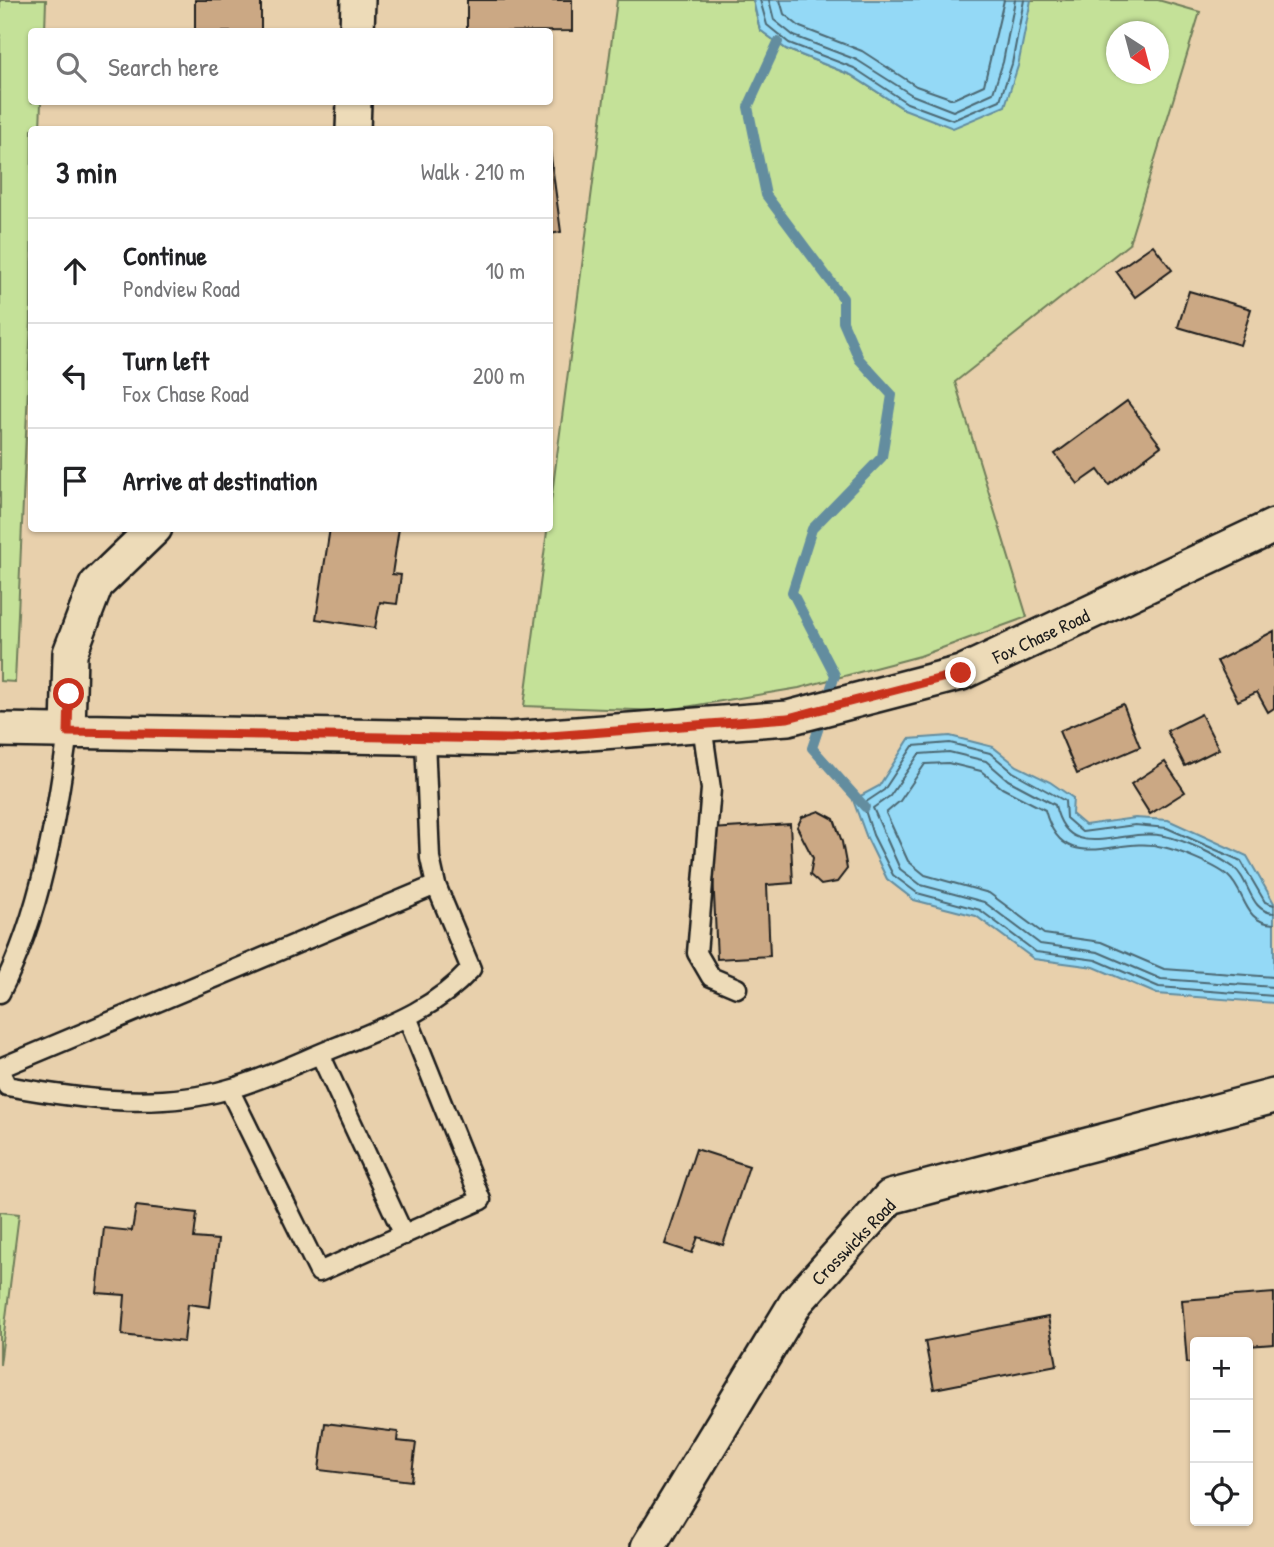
<!DOCTYPE html>
<meta charset="utf-8">
<style>
:root{--surface:#fff;--page:#f6f6f6;--text:#202124;--muted:#757577;--line:#e0e0e0}
body{margin:0;font-family:"Patrick Hand",sans-serif;background:var(--page);color:var(--text)}
.controls{position:absolute;right:21px;bottom:21px;display:grid;overflow:hidden;border-radius:7px;box-shadow:0 2px 5px #0004}
.controls button{width:63px;height:63px;display:grid;place-items:center;padding:0;border:0;border-bottom:2px solid var(--line);background:var(--surface);color:var(--text);font:35px sans-serif}
.compass{position:absolute;left:1106px;top:21px;width:63px;height:63px;border-radius:50%;background:var(--surface);box-shadow:0 2px 5px #0004;rotate:144deg}
.stop{position:absolute;width:21px;height:21px;margin:-16px;border:5px solid #c8321e;border-radius:50%;background:#fff}
.stop.end{background:#c8321e;border-color:#fff;box-shadow:0 2px 7px #0008}
.list{margin:0;padding:0;list-style:none}
h2{display:flex;justify-content:space-between;align-items:center;height:91px;margin:0;padding:0 28px;font-size:30px}
h2 small{font-size:23px;font-weight:400;color:var(--muted)}
.list li{display:grid;grid-template-columns:46px 1fr auto;gap:21px;align-items:center;box-sizing:border-box;height:105px;padding:0 28px;border-top:2px solid var(--line)}
.list b{display:block;font-size:26px;white-space:nowrap}
.list p{margin:0;font-size:23px;white-space:nowrap;color:var(--muted)}
.list em{font-size:23px;font-style:normal;color:var(--muted)}
.icon{flex:none;width:38px;height:38px;fill:none;stroke:currentColor;stroke-width:2;stroke-linecap:round;stroke-linejoin:round}
.map{position:relative;flex:none;width:1274px;height:1547px;overflow:hidden}
.search{position:absolute;background:var(--surface);box-shadow:0 2px 5px #0004;left:28px;top:28px;width:525px;height:77px;display:flex;align-items:center;gap:18px;box-sizing:border-box;padding:0 24px;border-radius:7px;color:var(--muted);font-size:26px}
.panel{position:absolute;background:var(--surface);box-shadow:0 2px 5px #0004;left:28px;top:126px;width:525px;height:406px;border-radius:7px}
.map>svg:first-child{display:block}
.green{fill:#c4e198;stroke:#707e5a;stroke-width:2;fill-rule:evenodd}
.water{fill:#94d9f6;stroke:#648d9f;stroke-width:2}
.lines{fill:none;stroke-linecap:round;stroke-linejoin:round}
.shore{stroke:#4c6873;stroke-width:2}
.stream{stroke:#648d9f;stroke-width:10}
.building{fill:#cba884;stroke:#1c1c1c;stroke-width:2}
.service-casing{stroke:#1c1c1c;stroke-width:23}
.minor-casing{stroke:#1c1c1c;stroke-width:38}
.service{stroke:#eddbb8;stroke-width:18}
.minor{stroke:#eddbb8;stroke-width:33}
.route{stroke:#c8321e;stroke-width:9}
.labels{text-anchor:middle;stroke-width:6;stroke-linejoin:round;paint-order:stroke}
.street-label{font-size:19px;fill:#1c1c1c;stroke:#eddbb8}
</style>
<div class="map">
<svg width="1274" height="1547" viewBox="0 0 1274 1547">
<rect width="100%" height="100%" fill="#e8d0ac"/>
<filter id="ink" filterUnits="userSpaceOnUse"><feTurbulence type="fractalNoise" baseFrequency=".0143" numOctaves="2"/><feDisplacementMap in="SourceGraphic" scale="14" xChannelSelector="R" yChannelSelector="G"/><feConvolveMatrix kernelMatrix="1 2 1 2 8 2 1 2 1" color-interpolation-filters="sRGB"/></filter>
<g filter="url(#ink)">
<path class="green" d="M0,0h46l-1,31 -13,1v70h9l-1,27 -8,1 -1,191 -16,361 -15,-1z
M617,0h136l7,30 26,19 65,26 53,34 126,-109h128l42,12 -71,232 -174,138 72,235 -107,39 -121,32 -137,23 -138,-5zM1116,32h42v42h-42z
M0,1212l19,2 -19,151z"/>
<path class="water" d="M753,0h278l-13,66 -13,40 -52,22 -49,-19 -53,-34 -65,-26 -26,-19z
M950,736l43,11 24,19 33,16 23,16 -1,16 13,11 50,-7 33,2 79,36 27,47v100l-117,-9 -63,-27 -60,-8 -58,-43 -62,-16 -27,-21 -20,-41 -14,-38 26,-14 30,-47z"/>
<g class="lines">
<path class="shore" d="M760,0l7,25 22,18 65,25 53,35 46,17 47,-20 12,-36 12,-64
M769,0l5,20 20,16 63,24 55,35 41,16 40,-18 10,-31 12,-62
M780,0l4,14 16,13 62,24 54,35 37,13 31,-14 20,-85
M1274,905l-9,-3 -24,-41 -74,-33 -32,-3 -53,7 -16,-14 -1,-17 -52,-29 -23,-19 -40,-10 -37,3 -29,44 -21,14 10,31 20,40 24,18 63,17 56,42 60,8 63,27 115,9
M1274,913c-25,-1 -24,-34 -41,-46 -17,-12 -48,-27 -69,-31 -45,-9 -95,30 -109,-31l-47,-25 -22,-19 -37,-9 -30,2 -29,42 -17,12 27,61 21,16 63,17 56,42 58,8 63,27 113,8
M1274,924c-31,-1 -28,-32 -46,-48 -11,-10 -50,-26 -65,-29 -46,-13 -100,32 -118,-37l-43,-22 -21,-17 -33,-8 -23,1 -25,37 -14,12 22,48 17,14 64,18 55,41 57,8 63,27 110,8"/>
<path class="stream" d="M778,42l-30,65 18,88 77,103v24l16,37 33,36 -10,62 -70,72 -20,63 43,83 -8,25
M823,715l-11,33 53,59"/>
</g>
<path class="building" d="M195,0h66v32h-66z
M467,0h105v31l-105,1z
M550,150l11,82 -11,2z
M1153,245l19,25 -37,27 -19,-26z
M1189,291l62,18 -11,36 -62,-18z
M1127,401l34,45 -52,39 -11,-15 -20,14 -23,-30z
M330,528h69l-7,46 9,1 -4,29 -17,-2 -5,26 -59,-9z
M1274,631v77l-6,4 -11,-20 -19,9 -21,-40z
M1123,704l17,43 -63,27 -18,-43z
M1201,714l18,35 -34,17 -18,-35z
M1165,762l20,30 -35,22 -19,-30z
M819,811l15,8 8,23 5,27 -10,13 -16,3 -11,-10 3,-17 -16,-31 5,-10z
M790,824l3,59 -26,2 3,71 -53,3 -6,-130z
M696,1149l53,17 -26,79 -25,-8 -6,16 -27,-9z
M136,1206l61,7 -3,25 24,2 -8,67 -22,-3 -4,38 -62,-7 3,-40 -28,-2 7,-65 28,3z
M1274,1293v51l-26,2v-4h-53v20l-8,1 -5,-63z
M1048,1317l9,48 -123,24 -9,-48z
M325,1423l73,9 -1,9 19,2 -5,38 -92,-11z"/>
<g class="lines">
<defs>
<path id="service" d="M702,725l9,64 -14,164 14,24 26,11
M0,993c41,-79 56,-173 68,-261
M320,1054l84,181
M0,1068l436,-183 -6,-27 -5,-118
M0,1072l7,14c72,13 150,24 222,3 37,-10 74,-29 110,-43 49,-20 95,-36 132,-77l-35,-84
M229,1089l90,183 162,-72 -73,-181"/>
<path id="minor" d="M357,32l1,-32
M353,130l1,-28
M0,730l510,9 278,-21 173,-45 313,-147
M68,732l2,-79 26,-68 59,-57
M648,1547l149,-246 93,-104 384,-101"/>
</defs>
<use href="#service" class="service-casing"/>
<use href="#minor" class="minor-casing"/>
<use href="#service" class="service"/>
<use href="#minor" class="minor"/>
</g>
</g>
<g class="lines" filter="url(#ink)">
<path class="route" d="M69,694l-1,38 442,7 278,-21 173,-45"/>
</g>
<g class="labels">
<g class="street-label">
<text transform="translate(1041 636) rotate(-25)" y="7">Fox Chase Road</text>
<text transform="translate(853 1242) rotate(-46)" y="7">Crosswicks Road</text>
</g>
</g>
</svg>
<div class="controls">
<button>+</button>
<button>−</button>
<button><svg class="icon" aria-label="locate" viewBox="0 0 24 24"><circle cx="12" cy="12" r="6"/><path d="M12 2v4M12 18v4M2 12h4M18 12h4"/></svg></button>
</div>
<svg class="compass" viewBox="-18 -18 36 36"><path d="M0-13l5 13h-10z" fill="#e53935"/><path d="M0 13l5-13h-10z" fill="#757577"/></svg>
<div class="stop" style="left:69px;top:694px"></div>
<div class="stop end" style="left:961px;top:673px"></div>
<div class="search"><svg class="icon" aria-label="search" viewBox="0 0 24 24"><circle cx="10" cy="10" r="6"/><path d="M15 15l6 6"/></svg>Search here</div>
<section class="panel">
<h2>3 min<small>Walk · 210 m</small></h2>
<ul class="list">
<li><svg class="icon" aria-label="ahead" viewBox="0 0 24 24"><path d="M12 20V5M6 11l6-6 6 6"/></svg><div><b>Continue</b><p>Pondview Road</p></div><em>10 m</em></li>
<li><svg class="icon" aria-label="left" viewBox="0 0 24 24"><path d="M17 20v-9H6M10 6l-5 5 5 5"/></svg><div><b>Turn left</b><p>Fox Chase Road</p></div><em>200 m</em></li>
<li><svg class="icon" aria-label="arrive" viewBox="0 0 24 24"><path d="M6 21V4h12l-3 4 3 4H6"/></svg><div><b>Arrive at destination</b></div></li>
</ul>
</section>
</div>
